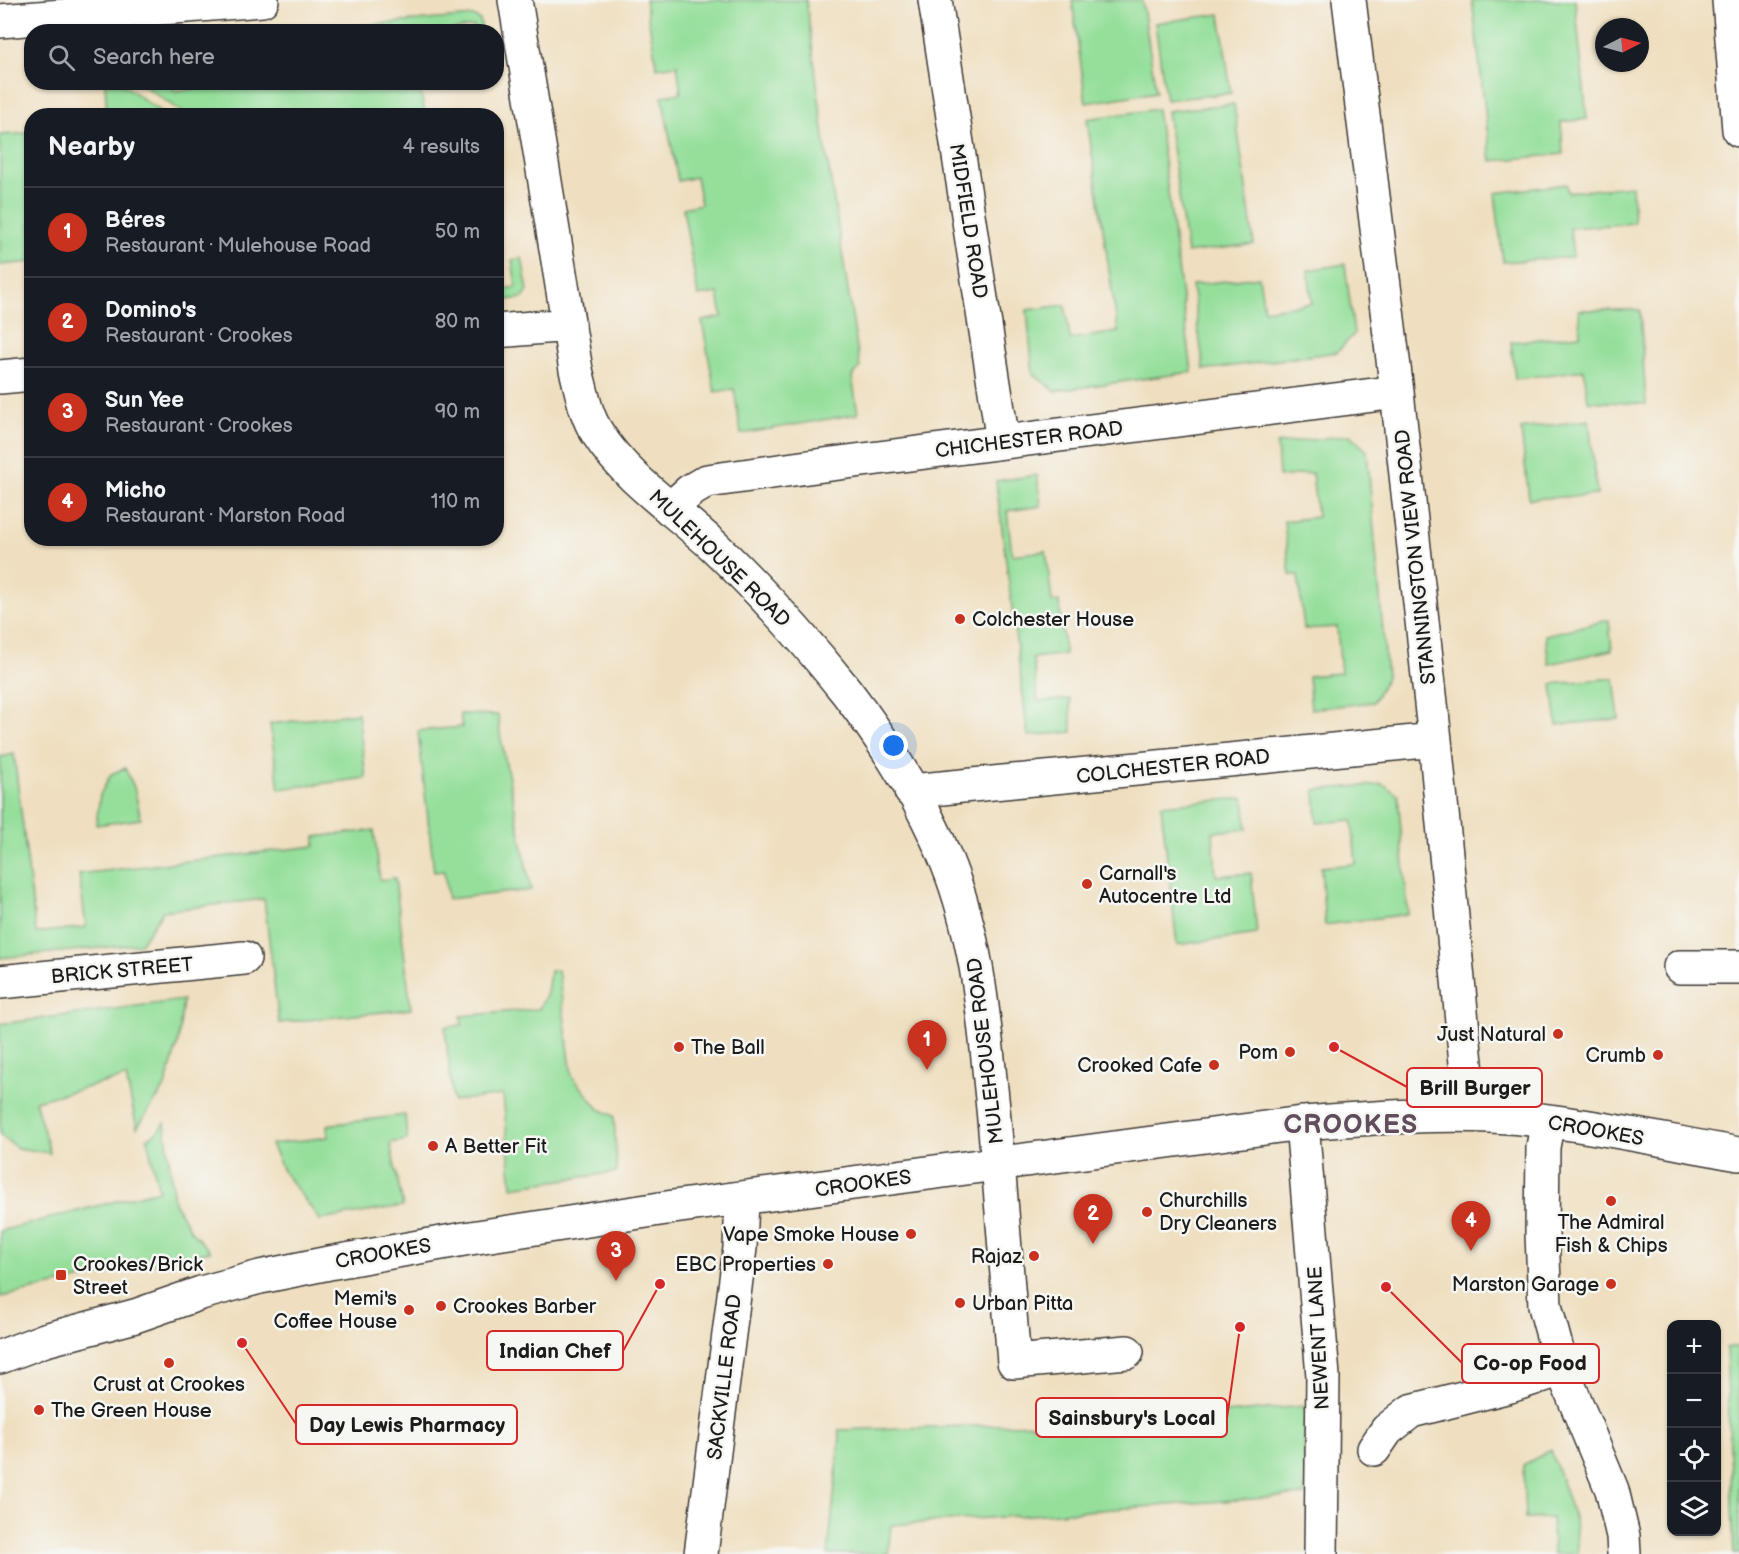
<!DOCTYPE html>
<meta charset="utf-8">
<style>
:root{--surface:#171b24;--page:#242831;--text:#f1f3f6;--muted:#9ea1a6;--line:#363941;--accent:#c8321e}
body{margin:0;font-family:"Balsamiq Sans",sans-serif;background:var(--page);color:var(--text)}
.controls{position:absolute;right:18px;bottom:18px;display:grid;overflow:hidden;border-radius:12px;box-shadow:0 2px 4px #0004}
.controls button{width:54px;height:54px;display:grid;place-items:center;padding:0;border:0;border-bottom:2px solid var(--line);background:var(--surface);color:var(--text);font:30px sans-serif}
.compass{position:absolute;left:1595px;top:18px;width:54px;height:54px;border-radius:50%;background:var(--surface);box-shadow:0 2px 4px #0004;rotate:84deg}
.you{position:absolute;left:894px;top:746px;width:21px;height:21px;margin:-15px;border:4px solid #fff;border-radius:50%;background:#1a73e8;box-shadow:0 0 0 9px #1a73e833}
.badge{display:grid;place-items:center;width:39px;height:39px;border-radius:50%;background:var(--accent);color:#fff;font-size:20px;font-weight:700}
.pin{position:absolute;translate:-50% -50px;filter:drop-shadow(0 2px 3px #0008)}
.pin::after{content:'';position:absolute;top:32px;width:21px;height:18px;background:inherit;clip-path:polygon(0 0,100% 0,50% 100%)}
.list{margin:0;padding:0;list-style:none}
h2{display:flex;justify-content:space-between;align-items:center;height:78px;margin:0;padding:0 24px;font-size:26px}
h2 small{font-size:20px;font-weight:400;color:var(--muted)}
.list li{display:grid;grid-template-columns:39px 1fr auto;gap:18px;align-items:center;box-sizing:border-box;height:90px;padding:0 24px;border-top:2px solid var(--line)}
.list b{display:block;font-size:22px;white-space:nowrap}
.list p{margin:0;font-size:20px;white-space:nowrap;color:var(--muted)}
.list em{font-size:20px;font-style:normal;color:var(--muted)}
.icon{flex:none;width:33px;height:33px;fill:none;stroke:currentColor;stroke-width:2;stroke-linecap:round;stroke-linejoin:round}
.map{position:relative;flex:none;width:1739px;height:1554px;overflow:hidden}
.search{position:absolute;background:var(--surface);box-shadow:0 2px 4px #0004;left:24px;top:24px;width:480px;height:66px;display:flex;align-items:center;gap:15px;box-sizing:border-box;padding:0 21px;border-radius:24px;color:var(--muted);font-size:22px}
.panel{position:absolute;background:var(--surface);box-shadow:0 2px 4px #0004;left:24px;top:108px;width:480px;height:438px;border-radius:24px}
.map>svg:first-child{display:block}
.green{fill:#95df9b;stroke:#587e5c;stroke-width:1.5}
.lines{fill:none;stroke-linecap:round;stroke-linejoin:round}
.minor-casing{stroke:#3c3935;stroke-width:36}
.minor{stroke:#fff;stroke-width:33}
.poi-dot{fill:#c8321e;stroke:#f6f6f2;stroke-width:2}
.labels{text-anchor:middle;stroke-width:5;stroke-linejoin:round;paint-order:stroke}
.street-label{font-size:20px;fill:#1c1c1c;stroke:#f6f6f2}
.poi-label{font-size:20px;fill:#1c1c1c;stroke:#f6f6f2;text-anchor:start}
.district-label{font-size:26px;font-weight:bold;letter-spacing:1.5px;fill:#614d5e;stroke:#f6f6f2}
.leader{fill:none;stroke:#d62828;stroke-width:2}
.callout-dot{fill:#d62828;stroke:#f6f6f2;stroke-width:2}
.callout{fill:#f6f6f2;stroke:#d62828;stroke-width:2}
.callout-label{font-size:21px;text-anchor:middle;font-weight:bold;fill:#1c1c1c}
</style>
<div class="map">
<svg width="1739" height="1554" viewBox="0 0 1739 1554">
<rect width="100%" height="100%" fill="#f6f6f2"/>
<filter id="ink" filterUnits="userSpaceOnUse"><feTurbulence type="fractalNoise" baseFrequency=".0167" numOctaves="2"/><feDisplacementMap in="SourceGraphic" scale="12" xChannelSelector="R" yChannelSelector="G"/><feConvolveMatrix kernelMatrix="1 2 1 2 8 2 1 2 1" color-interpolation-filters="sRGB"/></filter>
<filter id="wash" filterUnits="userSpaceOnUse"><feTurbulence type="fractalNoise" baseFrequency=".008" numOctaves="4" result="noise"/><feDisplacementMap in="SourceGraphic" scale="24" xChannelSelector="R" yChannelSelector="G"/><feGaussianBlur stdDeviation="1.35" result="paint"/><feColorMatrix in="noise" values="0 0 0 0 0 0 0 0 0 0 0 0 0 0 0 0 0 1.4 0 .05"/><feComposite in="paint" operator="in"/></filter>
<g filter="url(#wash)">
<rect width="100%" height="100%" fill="#efdfc0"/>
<path class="green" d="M645,0h161l18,137 36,230 -8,10 6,37 -117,20 -7,-45 -19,3 -13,-71 20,-4 -4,-24 -20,3 -15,-88 18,-4 -5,-27 -18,4 -16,-85 19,-3 -4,-28 -20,3z
M1072,0h70l14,92 -70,11z
M1472,0h103l12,119 -26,3 2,32 -72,7z
M1220,14l11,79 -65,7 -11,-77z
M473,16l7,4 2,11h-6l-2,-5 -35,6 -139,-1z
M105,83h16l44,32h-58z
M246,83h173l6,32h-239l-46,-32h33l1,8z
M1234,104l20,140 -67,9 -20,-142z
M1157,109l35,263 -137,19 -22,-17 -6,-64 38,-5 5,34 48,-7 -31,-213z
M31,133v129l-31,3v-130z
M1566,184l2,8 64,-6 2,37 -64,5 3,29 -70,5 -8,-69z
M522,258l6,33 -5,7 -26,3v-11l19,-3 -4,-27z
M1345,264l9,70 -17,18 -133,18 -12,-85 67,-8 5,33 48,-7 -4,-33z
M1579,310h61l6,94 -58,-3 -4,-31 -69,9 -4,-37 69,-7z
M1589,420l8,75 -68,4 -8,-70z
M1350,435l17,16 20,226 -14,25 -62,7 -3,-33 33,-3 -4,-46 -33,2 -6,-54h-8l-6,-54 33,-4 -5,-44 -33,4 -2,-33z
M1037,475l4,31 -34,5 5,44 34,-4 6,51 7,-1 6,53 -32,4 5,44 32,-3 2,33 -44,4 -32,-255z
M1609,620l3,30 -63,14 -4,-29z
M1614,678l5,41 -62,6 -5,-41z
M358,713l8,65 -87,11 -9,-65z
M460,714l38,1 2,19 31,156 -83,9 -4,-28 -10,1 -16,-141 44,-4z
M14,754l22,179 50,-6 -7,-53 236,-28v-9l59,-7 6,50 15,-2 16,131 -132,14 -15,-124 -101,12 -23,33 -140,14v-201z
M125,768l9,19 7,32 -45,6 4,-30 11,-21z
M1383,784l15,11 10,119 -83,11 -4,-58 35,-3 -4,-44 -35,3 -2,-33z
M1244,798l3,31 -34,3 3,44 35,-3 6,61 -80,11 -16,-140z
M558,970l14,106 27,33 15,7 3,56 -105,15 -9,-92 -50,6 -8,-74 17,-2 -1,-9 78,-7 8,-16 3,-22z
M183,1000l-5,43 -13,44 -28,41 -11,-51 -91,24 15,52 -33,-5 -17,-13v-111z
M405,1115l2,25 -17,3 13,63 -83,14 -37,-49 -12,-27 57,-7 -1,-12z
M165,1123l9,79 17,29 19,20 -210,46v-66l159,-41 -12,-51 10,-7z
M1739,1346v208h-5l-8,-206z
M1304,1406l1,89 -414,30 -3,29h-60l12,-117 -2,-7 298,-9z
M1551,1450l24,70 3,34h-25l-1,-36 -27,1 -2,-54z"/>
</g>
<g filter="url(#ink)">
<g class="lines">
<defs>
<path id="minor" d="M515,0l61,370c6,22 9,45 22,64 29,46 80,78 118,114 47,45 90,93 130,143 40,52 77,111 101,171 28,70 36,143 43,217 10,94 16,189 24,283l113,-10
M935,0l68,442
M1349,0l48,392 38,348 36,375
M1729,0l10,130
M0,21l262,-21
M496,331l73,-6
M0,377l32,-3
M670,509l20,-18 17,-10 101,-14 589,-75
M911,791l524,-51
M1680,967h59
M0,982l244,-24
M1548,1121l-5,26 -1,87 3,72 17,63 50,121 11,46 1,18
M1302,1123l21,253 -2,178
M0,1357l45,-17 90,-24 66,-23 59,-16 69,-14 135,-24 209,-32 629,-84c82,-6 165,-13 247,-2 64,8 127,22 190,33
M1374,1449l13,-19 24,-19 99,-25 52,-17
M701,1554l39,-306 2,-49"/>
</defs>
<use href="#minor" class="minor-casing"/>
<use href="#minor" class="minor"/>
</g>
</g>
<g class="poi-dot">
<circle cx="960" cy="619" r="6"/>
<circle cx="1087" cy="884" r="6"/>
<circle cx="1558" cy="1034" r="6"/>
<circle cx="679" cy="1047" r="6"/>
<circle cx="1290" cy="1052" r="6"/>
<circle cx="1658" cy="1055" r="6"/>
<circle cx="1214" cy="1065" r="6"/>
<circle cx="433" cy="1146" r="6"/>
<circle cx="1611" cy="1201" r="6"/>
<circle cx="1147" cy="1212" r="6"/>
<circle cx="911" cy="1234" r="6"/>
<circle cx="1034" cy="1256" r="6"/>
<circle cx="828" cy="1264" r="6"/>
<rect x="55" y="1269" width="12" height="12" rx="3"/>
<circle cx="1611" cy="1284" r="6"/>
<circle cx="960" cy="1303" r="6"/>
<circle cx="441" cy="1306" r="6"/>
<circle cx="409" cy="1310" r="6"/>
<circle cx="169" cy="1363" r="6"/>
<circle cx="39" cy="1410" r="6"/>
</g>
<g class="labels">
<g class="street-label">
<text transform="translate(969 221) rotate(81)" y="7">MIDFIELD ROAD</text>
<text transform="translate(1029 439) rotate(-7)" y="7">CHICHESTER ROAD</text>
<text transform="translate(1415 557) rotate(-96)" y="7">STANNINGTON VIEW ROAD</text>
<text transform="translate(720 558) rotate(44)" y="7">MULEHOUSE ROAD</text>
<text transform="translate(1173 766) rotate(-6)" y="7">COLCHESTER ROAD</text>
<text transform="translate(122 970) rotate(-5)" y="7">BRICK STREET</text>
<text transform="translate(985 1051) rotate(-97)" y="7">MULEHOUSE ROAD</text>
<text transform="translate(1596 1130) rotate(10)" y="7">CROOKES</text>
<text transform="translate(863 1183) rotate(-8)" y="7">CROOKES</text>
<text transform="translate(383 1253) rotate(-10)" y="7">CROOKES</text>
<text transform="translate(1318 1338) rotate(-93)" y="7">NEWENT LANE</text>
<text transform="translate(724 1377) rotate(-83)" y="7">SACKVILLE ROAD</text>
</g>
<g class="poi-label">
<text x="972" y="626">Colchester House</text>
<text x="1099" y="880">Carnall's<tspan x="1099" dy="23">Autocentre Ltd</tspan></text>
<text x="1546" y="1041" text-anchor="end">Just Natural</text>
<text x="691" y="1054">The Ball</text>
<text x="1278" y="1059" text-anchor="end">Pom</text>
<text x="1646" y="1062" text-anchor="end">Crumb</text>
<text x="1202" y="1072" text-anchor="end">Crooked Cafe</text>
<text x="445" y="1153">A Better Fit</text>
<text x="1159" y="1207">Churchills<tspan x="1159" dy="23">Dry Cleaners</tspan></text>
<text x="1611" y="1229" text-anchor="middle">The Admiral<tspan x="1611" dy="23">Fish &amp; Chips</tspan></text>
<text x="899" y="1241" text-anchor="end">Vape Smoke House</text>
<text x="1022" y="1263" text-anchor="end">Rajaz</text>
<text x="73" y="1271">Crookes/Brick<tspan x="73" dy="23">Street</tspan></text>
<text x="816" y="1271" text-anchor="end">EBC Properties</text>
<text x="1599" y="1291" text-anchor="end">Marston Garage</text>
<text x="397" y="1305" text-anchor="end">Memi's<tspan x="397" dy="23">Coffee House</tspan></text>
<text x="972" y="1310">Urban Pitta</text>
<text x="453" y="1313">Crookes Barber</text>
<text x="169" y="1391" text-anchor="middle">Crust at Crookes</text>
<text x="51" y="1417">The Green House</text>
</g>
<g class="district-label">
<text x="1351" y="1133">CROOKES</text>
</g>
</g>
<path class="leader" d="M1334 1047L1407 1087M660 1284L623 1351M1386 1287L1462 1363M1240 1327L1227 1418M242 1343L296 1424"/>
<g class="callout-dot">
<circle cx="1334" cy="1047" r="6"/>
<circle cx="660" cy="1284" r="6"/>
<circle cx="1386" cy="1287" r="6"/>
<circle cx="1240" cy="1327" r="6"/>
<circle cx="242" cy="1343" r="6"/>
</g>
<g class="callout">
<rect x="1407" y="1068" width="135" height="39" rx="6"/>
<rect x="487" y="1331" width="136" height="39" rx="6"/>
<rect x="1462" y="1344" width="137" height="39" rx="6"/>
<rect x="1036" y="1398" width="191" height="39" rx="6"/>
<rect x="296" y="1405" width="221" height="39" rx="6"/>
</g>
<g class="callout-label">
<text x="1475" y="1095">Brill Burger</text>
<text x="555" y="1358">Indian Chef</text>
<text x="1530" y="1370">Co-op Food</text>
<text x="1132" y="1425">Sainsbury's Local</text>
<text x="407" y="1432">Day Lewis Pharmacy</text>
</g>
</svg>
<div class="controls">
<button>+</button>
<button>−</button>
<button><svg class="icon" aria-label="locate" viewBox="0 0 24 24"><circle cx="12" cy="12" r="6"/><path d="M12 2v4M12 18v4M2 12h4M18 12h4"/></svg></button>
<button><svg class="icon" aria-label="layers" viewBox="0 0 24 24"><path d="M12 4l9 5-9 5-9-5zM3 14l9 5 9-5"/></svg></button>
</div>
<svg class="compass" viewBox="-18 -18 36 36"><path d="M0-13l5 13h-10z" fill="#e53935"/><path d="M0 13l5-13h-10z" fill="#9ea1a6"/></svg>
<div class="you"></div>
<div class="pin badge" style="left:927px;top:1070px">1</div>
<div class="pin badge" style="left:1093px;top:1244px">2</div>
<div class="pin badge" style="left:616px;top:1281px">3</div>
<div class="pin badge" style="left:1471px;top:1251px">4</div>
<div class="search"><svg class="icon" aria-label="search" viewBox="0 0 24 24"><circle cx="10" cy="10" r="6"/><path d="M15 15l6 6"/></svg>Search here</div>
<section class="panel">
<h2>Nearby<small>4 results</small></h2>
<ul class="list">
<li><span class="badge">1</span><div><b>Béres</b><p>Restaurant · Mulehouse Road</p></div><em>50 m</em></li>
<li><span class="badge">2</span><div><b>Domino's</b><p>Restaurant · Crookes</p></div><em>80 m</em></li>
<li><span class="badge">3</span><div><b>Sun Yee</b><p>Restaurant · Crookes</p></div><em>90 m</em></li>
<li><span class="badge">4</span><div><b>Micho</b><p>Restaurant · Marston Road</p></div><em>110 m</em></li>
</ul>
</section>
</div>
